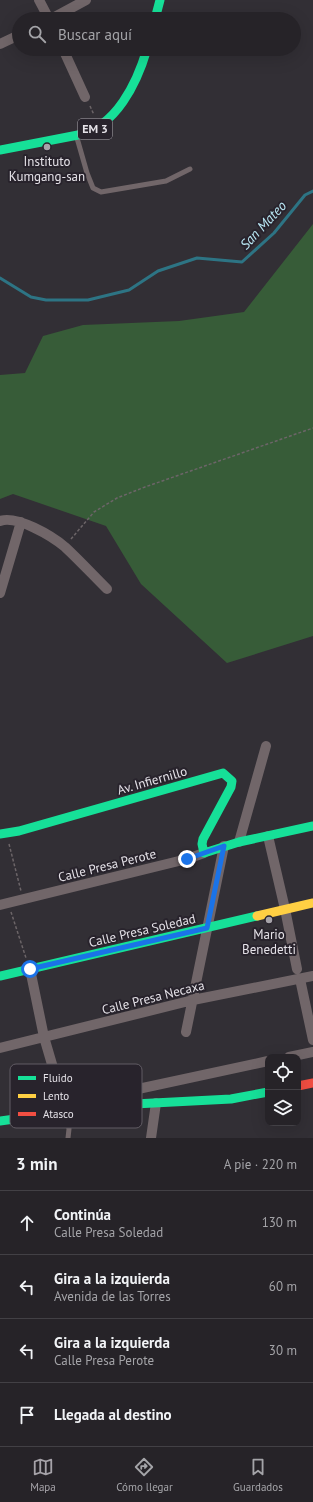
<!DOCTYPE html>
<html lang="es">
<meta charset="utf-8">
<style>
:root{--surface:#262328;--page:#322f34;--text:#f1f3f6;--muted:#a4a4a8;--line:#424045;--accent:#a6a3a9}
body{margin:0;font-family:"PT Sans",sans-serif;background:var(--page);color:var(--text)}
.controls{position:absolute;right:12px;bottom:12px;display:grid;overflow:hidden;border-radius:8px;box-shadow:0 4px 16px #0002}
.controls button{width:36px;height:36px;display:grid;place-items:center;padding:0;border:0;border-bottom:1px solid var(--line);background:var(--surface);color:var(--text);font:20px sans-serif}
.stop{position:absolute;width:12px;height:12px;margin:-9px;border:3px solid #1a73e8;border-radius:50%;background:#fff}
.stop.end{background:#1a73e8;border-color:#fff;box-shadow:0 1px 4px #0008}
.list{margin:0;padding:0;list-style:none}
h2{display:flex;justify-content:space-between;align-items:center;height:52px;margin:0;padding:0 16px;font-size:17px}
h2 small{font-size:13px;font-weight:400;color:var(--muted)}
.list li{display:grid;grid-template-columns:26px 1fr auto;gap:12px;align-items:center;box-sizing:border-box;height:64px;padding:0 16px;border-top:1px solid var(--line)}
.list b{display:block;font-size:15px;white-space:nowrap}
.list p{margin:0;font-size:13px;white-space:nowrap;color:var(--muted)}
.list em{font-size:13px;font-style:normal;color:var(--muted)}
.icon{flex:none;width:22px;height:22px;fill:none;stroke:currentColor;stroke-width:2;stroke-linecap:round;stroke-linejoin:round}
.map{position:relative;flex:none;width:313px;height:1138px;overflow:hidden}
.search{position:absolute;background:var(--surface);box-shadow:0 4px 16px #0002;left:12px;right:12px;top:12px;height:44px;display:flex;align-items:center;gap:10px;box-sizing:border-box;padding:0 14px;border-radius:22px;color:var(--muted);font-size:15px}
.sheet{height:308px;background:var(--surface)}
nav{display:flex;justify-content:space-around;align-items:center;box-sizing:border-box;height:56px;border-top:1px solid var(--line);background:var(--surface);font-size:11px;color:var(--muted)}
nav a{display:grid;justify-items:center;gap:2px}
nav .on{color:var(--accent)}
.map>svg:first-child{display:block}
.green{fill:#375c38}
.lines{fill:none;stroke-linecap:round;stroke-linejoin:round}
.stream{stroke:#2d7484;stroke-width:3}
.path{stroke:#6c6568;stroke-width:1.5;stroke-dasharray:3 2;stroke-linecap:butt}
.lane{stroke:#716669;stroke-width:5}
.street{stroke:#716669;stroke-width:10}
.fast{stroke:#16e098;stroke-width:9}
.slow{stroke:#ffcf43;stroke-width:9}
.jam{stroke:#f24e42;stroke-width:9}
.route{stroke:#1a73e8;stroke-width:5}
.poi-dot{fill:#a6a3a9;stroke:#28232c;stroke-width:1.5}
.labels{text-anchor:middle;stroke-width:4;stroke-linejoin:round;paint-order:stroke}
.shield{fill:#28232c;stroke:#aca9b0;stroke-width:1}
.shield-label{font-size:12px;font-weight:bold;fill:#e5e2e8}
.poi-label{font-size:13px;fill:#e5e2e8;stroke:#28232c}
.street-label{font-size:13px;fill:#e5e2e8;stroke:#28232c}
.water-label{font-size:14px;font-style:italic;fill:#bae9f5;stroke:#28232c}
.key{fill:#28232c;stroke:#615c64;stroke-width:1}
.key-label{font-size:11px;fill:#e5e2e8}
</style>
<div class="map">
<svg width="313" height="1138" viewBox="0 0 313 1138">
<rect width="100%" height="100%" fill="#322f35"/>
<path class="green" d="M313,224v412l-86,27 -86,-79 -35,-58 -93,-32 -13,5v-124l25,-2 18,-37 40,-11 96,-4 65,-9z"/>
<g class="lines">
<path class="stream" d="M0,278l31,19 15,3h42l41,-10 29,-19 39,-13 45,4 32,-29 31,-38 8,-4"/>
<path class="path" d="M90,106l4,9
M71,539l23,-27 23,-14 28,-11 168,-59
M9,844l12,47
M11,912l15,46"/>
<path class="lane" d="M77,138l10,35 6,15 8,4 65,-11 24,-12
M66,1113l3,16 -1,9"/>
<path class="street" d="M39,0l10,19
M51,19l35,-19
M0,44l19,-9
M63,49l22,48
M0,521c17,-6 52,15 65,26 14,13 28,28 42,42
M0,593l21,-71
M268,836l17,73 12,60
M239,842l27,-96
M0,905l187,-46 17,-6
M30,969l14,68 22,75
M300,979l13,61
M186,1032l38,-186
M0,1048l193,-48 120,-24
M289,1057l24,-5
M115,1105l12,-11 11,-5 130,-28
M151,1138l5,-35"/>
<path class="fast" d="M155,19l5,-19
M0,150l78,-15c38,-8 59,-52 69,-86
M0,834l19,-3 204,-58 9,8 -1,6 -28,52 -1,5 2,9 35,-11 74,-16
M0,976l257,-60
M0,1121l115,-16 116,-6 37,-7"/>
<path class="slow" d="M257,916l56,-13"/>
<path class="jam" d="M298,1086l15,-3"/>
</g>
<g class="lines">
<path class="route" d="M30,969l177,-41 17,-82 -37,13"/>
</g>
<g class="poi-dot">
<circle cx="47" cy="147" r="4"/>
<circle cx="269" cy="920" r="4"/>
</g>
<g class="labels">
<rect class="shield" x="78" y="119" width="34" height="20" rx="3"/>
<g class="shield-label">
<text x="95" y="133">EM 3</text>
</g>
<g class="poi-label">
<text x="47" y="166">Instituto<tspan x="47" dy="15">Kumgang-san</tspan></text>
<text x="269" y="939">Mario<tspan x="269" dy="15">Benedetti</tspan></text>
</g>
<g class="street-label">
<text transform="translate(152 780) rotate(-16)" y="5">Av. Infiernillo</text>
<text transform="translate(107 865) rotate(-14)" y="5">Calle Presa Perote</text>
<text transform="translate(142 930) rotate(-13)" y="5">Calle Presa Soledad</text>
<text transform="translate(153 997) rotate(-14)" y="5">Calle Presa Necaxa</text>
</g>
<g class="water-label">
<text transform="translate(263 225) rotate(-47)" y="5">San Mateo</text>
</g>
</g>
<rect x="10" y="1064" width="132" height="64" rx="6" class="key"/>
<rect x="18" y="1076" width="18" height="4" fill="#16e098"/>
<rect x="18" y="1094" width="18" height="4" fill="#ffcf43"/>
<rect x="18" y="1112" width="18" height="4" fill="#f24e42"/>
<g class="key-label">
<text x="43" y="1082">Fluido</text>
<text x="43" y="1100">Lento</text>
<text x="43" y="1118">Atasco</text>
</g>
</svg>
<div class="controls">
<button><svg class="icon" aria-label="locate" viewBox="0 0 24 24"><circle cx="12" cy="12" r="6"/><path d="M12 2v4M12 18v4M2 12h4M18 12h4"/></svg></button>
<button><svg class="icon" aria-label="layers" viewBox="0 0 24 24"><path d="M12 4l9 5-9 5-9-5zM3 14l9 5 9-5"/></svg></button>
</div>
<div class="stop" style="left:30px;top:969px"></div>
<div class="stop end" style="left:187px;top:859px"></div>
<div class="search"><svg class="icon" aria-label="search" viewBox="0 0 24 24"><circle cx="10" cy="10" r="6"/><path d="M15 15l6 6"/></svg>Buscar aquí</div>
</div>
<section class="sheet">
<h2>3 min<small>A pie · 220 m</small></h2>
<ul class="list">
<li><svg class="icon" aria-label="ahead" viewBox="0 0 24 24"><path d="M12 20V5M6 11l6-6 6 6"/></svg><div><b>Continúa</b><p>Calle Presa Soledad</p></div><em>130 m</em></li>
<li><svg class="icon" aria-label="left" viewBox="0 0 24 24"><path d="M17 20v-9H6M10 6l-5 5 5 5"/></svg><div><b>Gira a la izquierda</b><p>Avenida de las Torres</p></div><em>60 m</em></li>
<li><svg class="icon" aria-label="left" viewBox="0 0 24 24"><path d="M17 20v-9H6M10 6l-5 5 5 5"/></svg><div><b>Gira a la izquierda</b><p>Calle Presa Perote</p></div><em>30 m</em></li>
<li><svg class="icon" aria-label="arrive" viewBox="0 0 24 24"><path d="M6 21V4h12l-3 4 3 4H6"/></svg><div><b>Llegada al destino</b></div></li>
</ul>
</section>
<nav>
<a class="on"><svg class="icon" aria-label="map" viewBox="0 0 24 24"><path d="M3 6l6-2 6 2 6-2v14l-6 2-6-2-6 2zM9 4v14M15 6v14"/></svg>Mapa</a>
<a><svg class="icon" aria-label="directions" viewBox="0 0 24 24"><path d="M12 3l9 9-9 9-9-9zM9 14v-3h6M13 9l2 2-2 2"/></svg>Cómo llegar</a>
<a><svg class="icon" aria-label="saved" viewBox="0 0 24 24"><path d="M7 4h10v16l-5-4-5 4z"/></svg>Guardados</a>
</nav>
